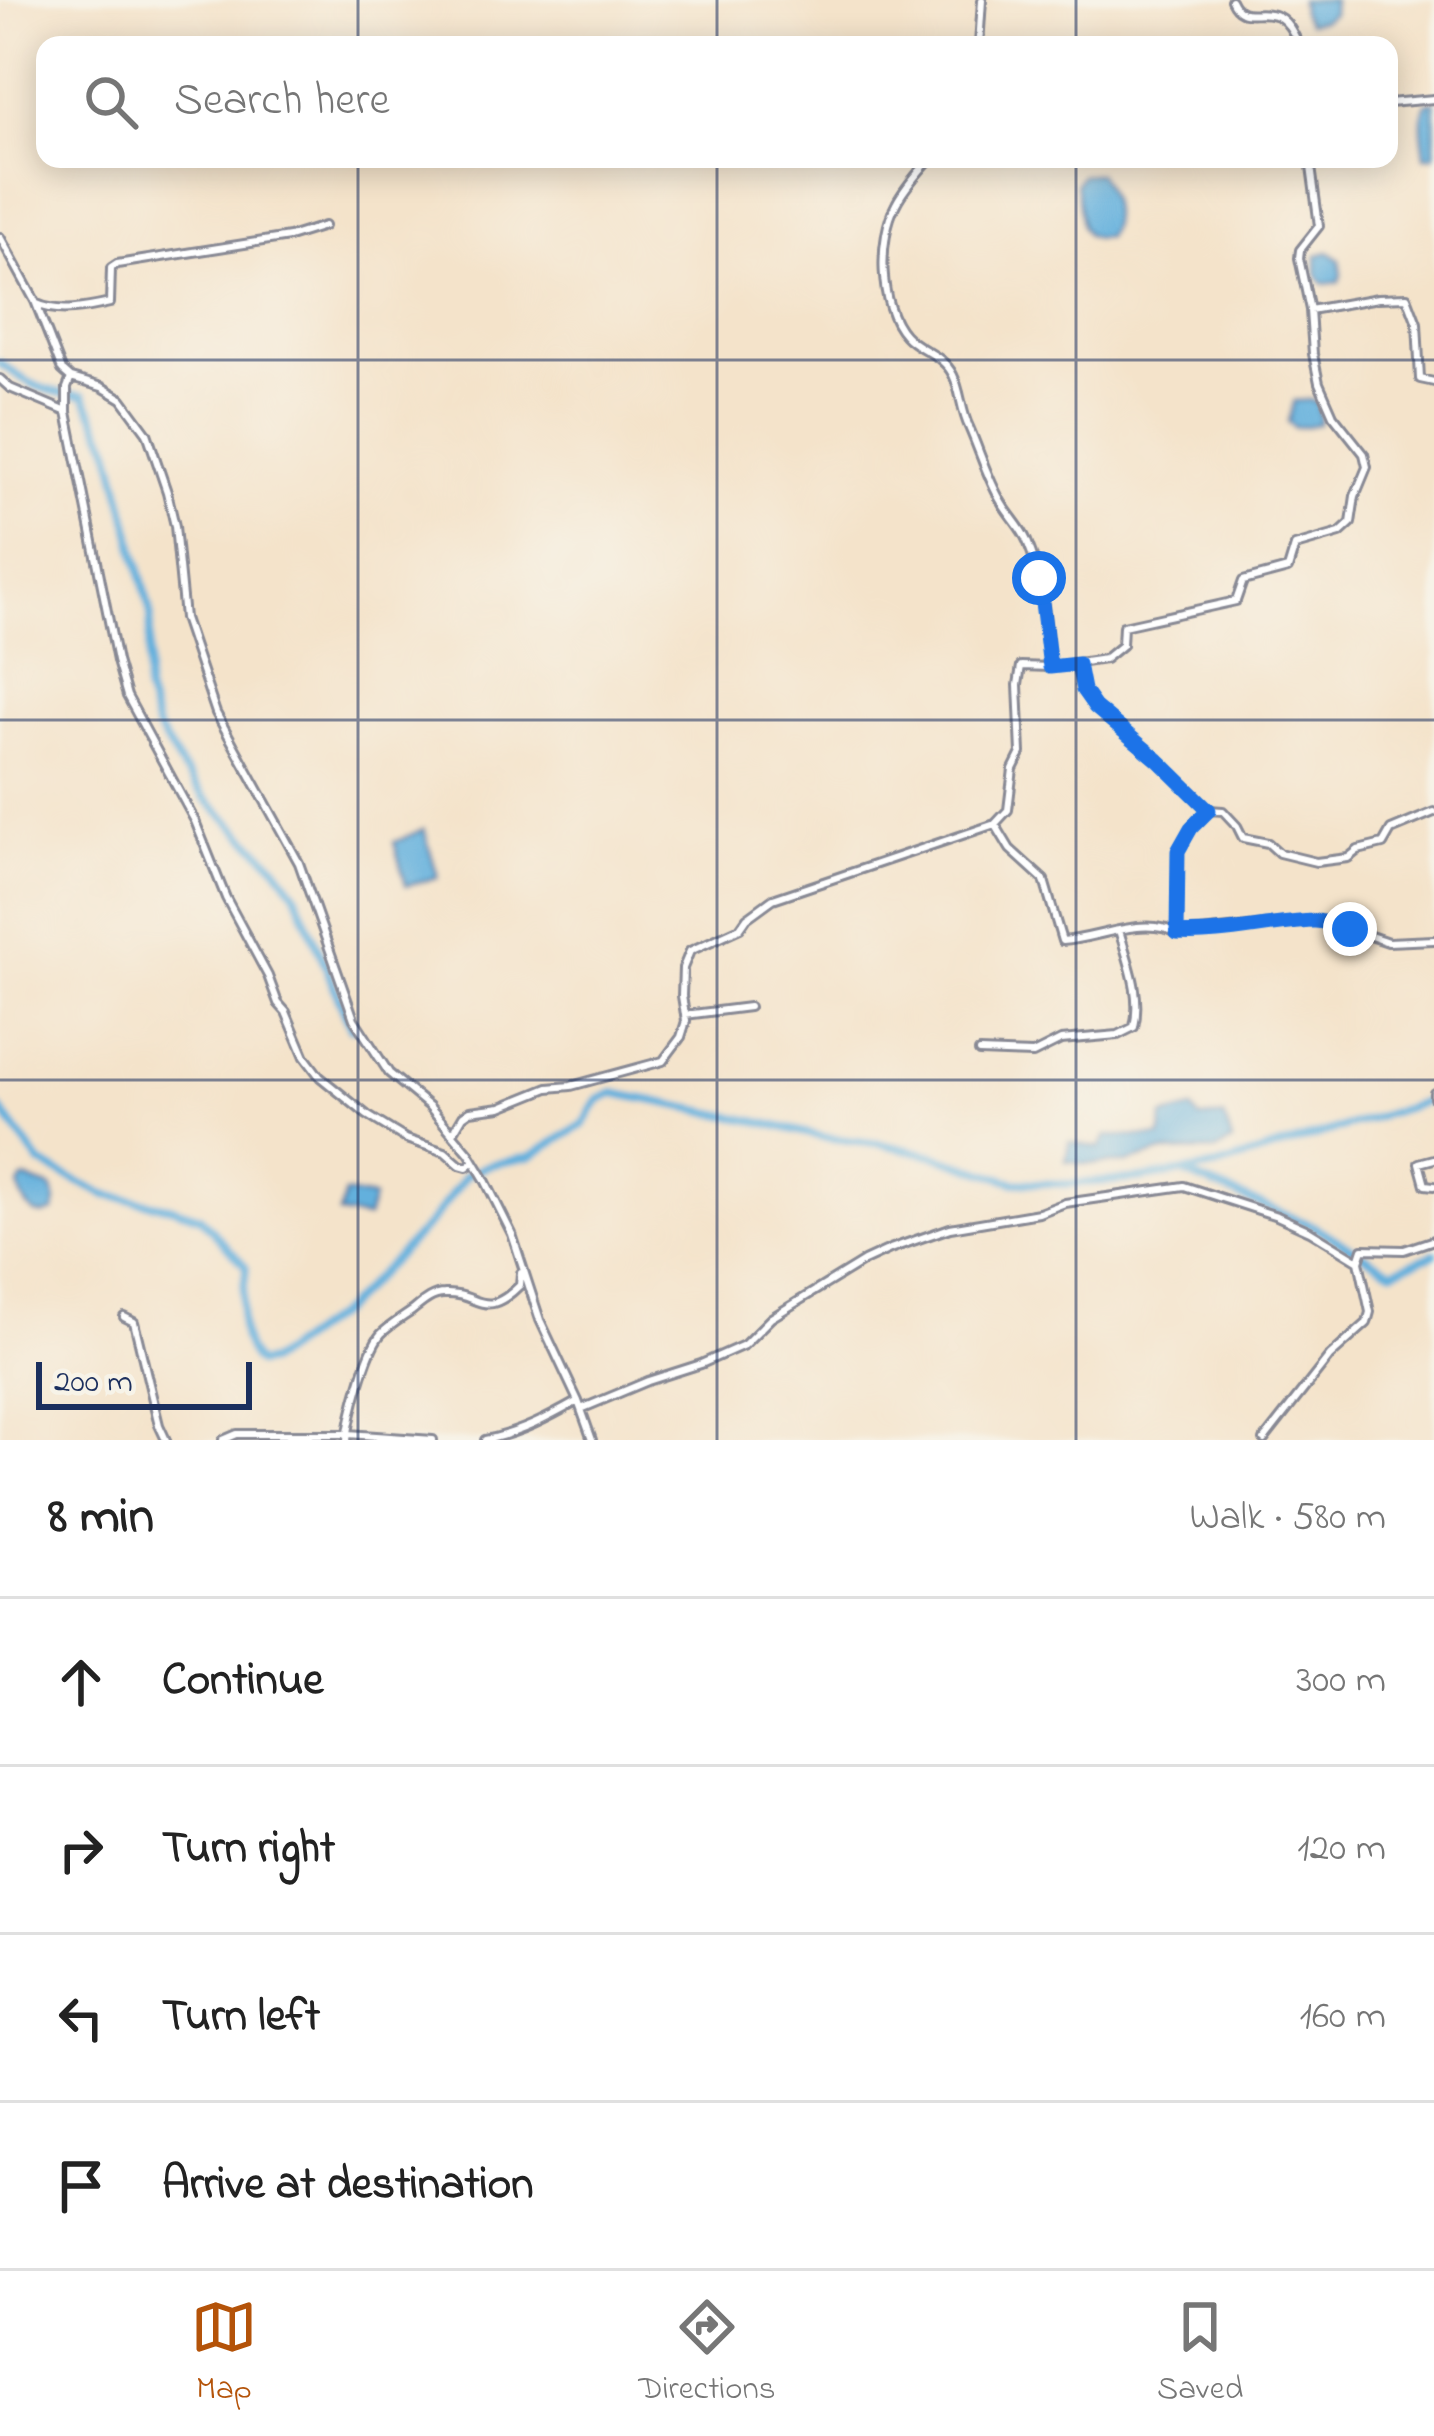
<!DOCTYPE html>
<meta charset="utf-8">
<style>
:root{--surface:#fff;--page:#f6f6f6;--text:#222;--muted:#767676;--line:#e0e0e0;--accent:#b45309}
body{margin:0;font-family:"Indie Flower",sans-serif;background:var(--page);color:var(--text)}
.scale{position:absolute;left:36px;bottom:30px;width:216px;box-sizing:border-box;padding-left:12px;border:6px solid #1b2f5e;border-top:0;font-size:33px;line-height:42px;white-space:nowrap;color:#1b2f5e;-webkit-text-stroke:9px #f7f3e8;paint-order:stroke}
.stop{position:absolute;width:36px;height:36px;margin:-27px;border:9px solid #1a73e8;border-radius:50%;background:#fff}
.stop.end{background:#1a73e8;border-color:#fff;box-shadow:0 3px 12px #0008}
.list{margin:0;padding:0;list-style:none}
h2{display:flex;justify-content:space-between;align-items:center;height:156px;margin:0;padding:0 48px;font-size:51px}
h2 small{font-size:39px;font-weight:400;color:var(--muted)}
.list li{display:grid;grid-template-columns:78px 1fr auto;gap:36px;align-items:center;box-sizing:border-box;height:168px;padding:0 48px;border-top:3px solid var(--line)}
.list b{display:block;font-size:45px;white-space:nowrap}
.list em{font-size:39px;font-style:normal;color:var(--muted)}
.icon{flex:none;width:66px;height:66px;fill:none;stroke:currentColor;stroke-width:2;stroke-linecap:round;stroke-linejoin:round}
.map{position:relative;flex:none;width:1434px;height:1440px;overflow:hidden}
.search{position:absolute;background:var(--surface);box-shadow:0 6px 30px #0003;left:36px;right:36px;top:36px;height:132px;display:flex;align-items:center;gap:30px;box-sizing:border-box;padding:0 42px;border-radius:24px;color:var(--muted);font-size:45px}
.sheet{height:828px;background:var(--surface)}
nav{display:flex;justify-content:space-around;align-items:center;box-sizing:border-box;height:168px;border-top:3px solid var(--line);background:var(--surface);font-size:33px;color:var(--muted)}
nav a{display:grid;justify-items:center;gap:6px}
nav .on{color:var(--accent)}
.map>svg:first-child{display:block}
.water{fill:#63b0dd;stroke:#3f709e;stroke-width:3}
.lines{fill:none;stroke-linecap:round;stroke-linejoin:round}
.canal{stroke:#63b0dd;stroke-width:8}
.minor-casing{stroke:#888994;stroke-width:12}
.minor{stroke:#fff;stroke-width:6}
.route{stroke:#1a73e8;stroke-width:15}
.grid{fill:none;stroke:#1b2f5e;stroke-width:3;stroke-opacity:0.55}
</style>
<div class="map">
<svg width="1434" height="1440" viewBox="0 0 1434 1440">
<rect width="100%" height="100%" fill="#f7f3e8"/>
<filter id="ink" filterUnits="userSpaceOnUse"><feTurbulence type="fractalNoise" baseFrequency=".00833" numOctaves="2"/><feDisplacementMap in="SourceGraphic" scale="24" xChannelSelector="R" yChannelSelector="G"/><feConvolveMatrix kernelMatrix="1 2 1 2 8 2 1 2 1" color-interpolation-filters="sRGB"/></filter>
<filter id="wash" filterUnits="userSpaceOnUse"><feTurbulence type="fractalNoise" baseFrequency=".004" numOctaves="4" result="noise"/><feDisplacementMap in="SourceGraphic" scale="48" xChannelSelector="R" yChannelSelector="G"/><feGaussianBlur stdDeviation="2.7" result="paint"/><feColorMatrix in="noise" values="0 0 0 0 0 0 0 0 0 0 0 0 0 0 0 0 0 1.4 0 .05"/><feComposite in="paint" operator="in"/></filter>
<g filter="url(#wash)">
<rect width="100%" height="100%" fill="#f4e3ca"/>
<path class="water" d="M1300,0h33l-1,14 -9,6 -15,3 -7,-10z
M1434,101v55h-9c-2,-19 -7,-34 1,-52z
M1098,173c12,20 20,42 8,64l-11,1 -8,-3 -5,-8 -6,-43 5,-9z
M1329,252l11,8 2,15 -3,7 -16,1 -6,-8v-20z
M1310,400l7,3 3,14 -1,7 -24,4 -7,-6 6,-21z
M424,829l14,48 -32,9 -12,-44z
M1192,1109l7,10 25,-2 8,25 -16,9 -53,1 -36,11 -43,1 -18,-3 3,-19 31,6 6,-12 55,1 2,-20z
M26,1179l25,9 5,13 -2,10c-20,12 -31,-7 -35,-25l3,-6z
M345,1193l28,5 -6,20 -28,-4z"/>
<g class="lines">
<path class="canal" d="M0,363c30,23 47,30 84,33l26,51 41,168 -5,76 11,37 24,39 26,33 66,63 22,29 56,136
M0,1108l41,56 64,31 65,12 30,10 46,50c-2,30 -14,74 12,97l11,-2 73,-51 90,-90 34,-46 23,-10 41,-8 54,-33 14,-24 16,-7 151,30 57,14 60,7 54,12 78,26 54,2 72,-5 76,-12 218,-68
M1185,1174l128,52 79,45 42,-17"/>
</g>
</g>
<g filter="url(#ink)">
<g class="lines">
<defs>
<path id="minor" d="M1231,0c10,22 24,9 43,15 13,3 20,19 25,30
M979,45l3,-45
M1389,103l45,-4
M929,160c-12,14 -25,28 -33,44 -18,33 -18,102 9,131 14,16 37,18 48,40 8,16 8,36 16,52 11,25 19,53 33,76 8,14 19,24 25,38 17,40 19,84 23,126
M0,237l35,64 27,69 9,8 31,9 20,12 25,34 20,59 8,34 9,92 32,95 83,150 55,156 35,54 40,33 40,47 15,25 28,56 28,86 38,81 14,39
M37,304c21,10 51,4 73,-1l1,-35 6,-4 172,-27 35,-11
M1310,310l68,-12 29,-1 10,26 3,56 14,3
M71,378l-4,10v24l50,249 10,35 68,125 31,77 42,78 10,27 8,9 19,45 15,20 47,38 39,24 39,13 15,13 7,2 6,-5
M0,379l10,9 57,24
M1078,664l5,26 12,17 63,53 51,50 14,1 14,15 6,12 25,5 11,10 37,9 32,-4 10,-8 25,-6 8,-14 43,-18
M995,824l13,-14 5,-41 8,-16 -3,-68 3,-19 29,1 55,-8 17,-14 1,-19 113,-25 7,-20 45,-12 7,-23 45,-13 11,-10 4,-27 12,-29 -3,-13 -31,-39 -14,-32 -6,-29 -3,-44 -11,-52 1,-8 19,-24 -9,-67
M1177,933l1,-82 13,-23 18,-18
M685,1015l64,-8
M979,1052l54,2 28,-14 57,-5 16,-8c8,-33 -6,-65 -15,-97
M1434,1093v5
M453,1133l10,-17 7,-5 31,-4 47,-19 23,-2 92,-25 18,-24 5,-16 -4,-25 1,-28 7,-17 50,-23 7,-10 26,-19 222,-75 15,25 34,31 18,61c40,-3 80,-26 118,-7l139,-14 12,7 19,2 38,13 46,-2
M1434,1159l-15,4 6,22 9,1
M124,1317l10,5 25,103 7,15
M581,1409l67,-28 53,-17 43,-19 27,-27 93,-57 26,-12 60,-21 89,-15 26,-10 119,-17 93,30 33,15 49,30
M223,1440l14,-6h111l85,6
M347,1440c3,-24 19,-89 34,-106 9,-9 21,-16 31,-23 9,-7 19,-17 32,-17 35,-2 39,28 76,-9l1,-12
M485,1440c35,-7 63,-22 93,-39
M1264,1440l66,-84 37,-33 3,-11 -11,-51 4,-12 41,1 30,-10"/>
</defs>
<use href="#minor" class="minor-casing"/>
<use href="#minor" class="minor"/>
</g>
</g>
<g class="lines" filter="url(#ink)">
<path class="route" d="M1039,578l11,89 28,-3 5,26 12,17 63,53 51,50 -18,18 -13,23 -1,82c45,3 91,-10 136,-12 12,-1 23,7 37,8"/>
</g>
<path class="grid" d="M358,0v45M717,0v45M1076,0v45M358,159v1281M717,159v1281M1076,159v1281M0,360h1434M0,720h1434M0,1080h1434"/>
</svg>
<div class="scale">200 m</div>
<div class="stop" style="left:1039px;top:578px"></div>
<div class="stop end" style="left:1350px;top:929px"></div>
<div class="search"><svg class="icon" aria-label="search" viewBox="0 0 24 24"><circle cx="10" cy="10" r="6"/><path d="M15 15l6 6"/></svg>Search here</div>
</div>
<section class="sheet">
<h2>8 min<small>Walk · 580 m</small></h2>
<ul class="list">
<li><svg class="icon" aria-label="ahead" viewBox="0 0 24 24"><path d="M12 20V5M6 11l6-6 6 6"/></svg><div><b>Continue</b></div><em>300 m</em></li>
<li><svg class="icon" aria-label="right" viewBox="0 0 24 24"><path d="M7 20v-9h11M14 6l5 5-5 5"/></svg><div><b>Turn right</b></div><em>120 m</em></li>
<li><svg class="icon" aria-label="left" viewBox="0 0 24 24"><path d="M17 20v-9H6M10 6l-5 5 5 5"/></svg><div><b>Turn left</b></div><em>160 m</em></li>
<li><svg class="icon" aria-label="arrive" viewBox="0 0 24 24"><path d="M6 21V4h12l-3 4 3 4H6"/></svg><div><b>Arrive at destination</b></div></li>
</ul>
</section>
<nav>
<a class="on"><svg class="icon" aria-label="map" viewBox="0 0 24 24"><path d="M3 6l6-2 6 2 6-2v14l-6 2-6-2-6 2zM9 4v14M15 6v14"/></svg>Map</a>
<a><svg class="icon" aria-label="directions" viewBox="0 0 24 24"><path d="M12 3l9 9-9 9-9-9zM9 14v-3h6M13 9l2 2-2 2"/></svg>Directions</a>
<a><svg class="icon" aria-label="saved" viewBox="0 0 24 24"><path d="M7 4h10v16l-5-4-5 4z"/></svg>Saved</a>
</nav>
